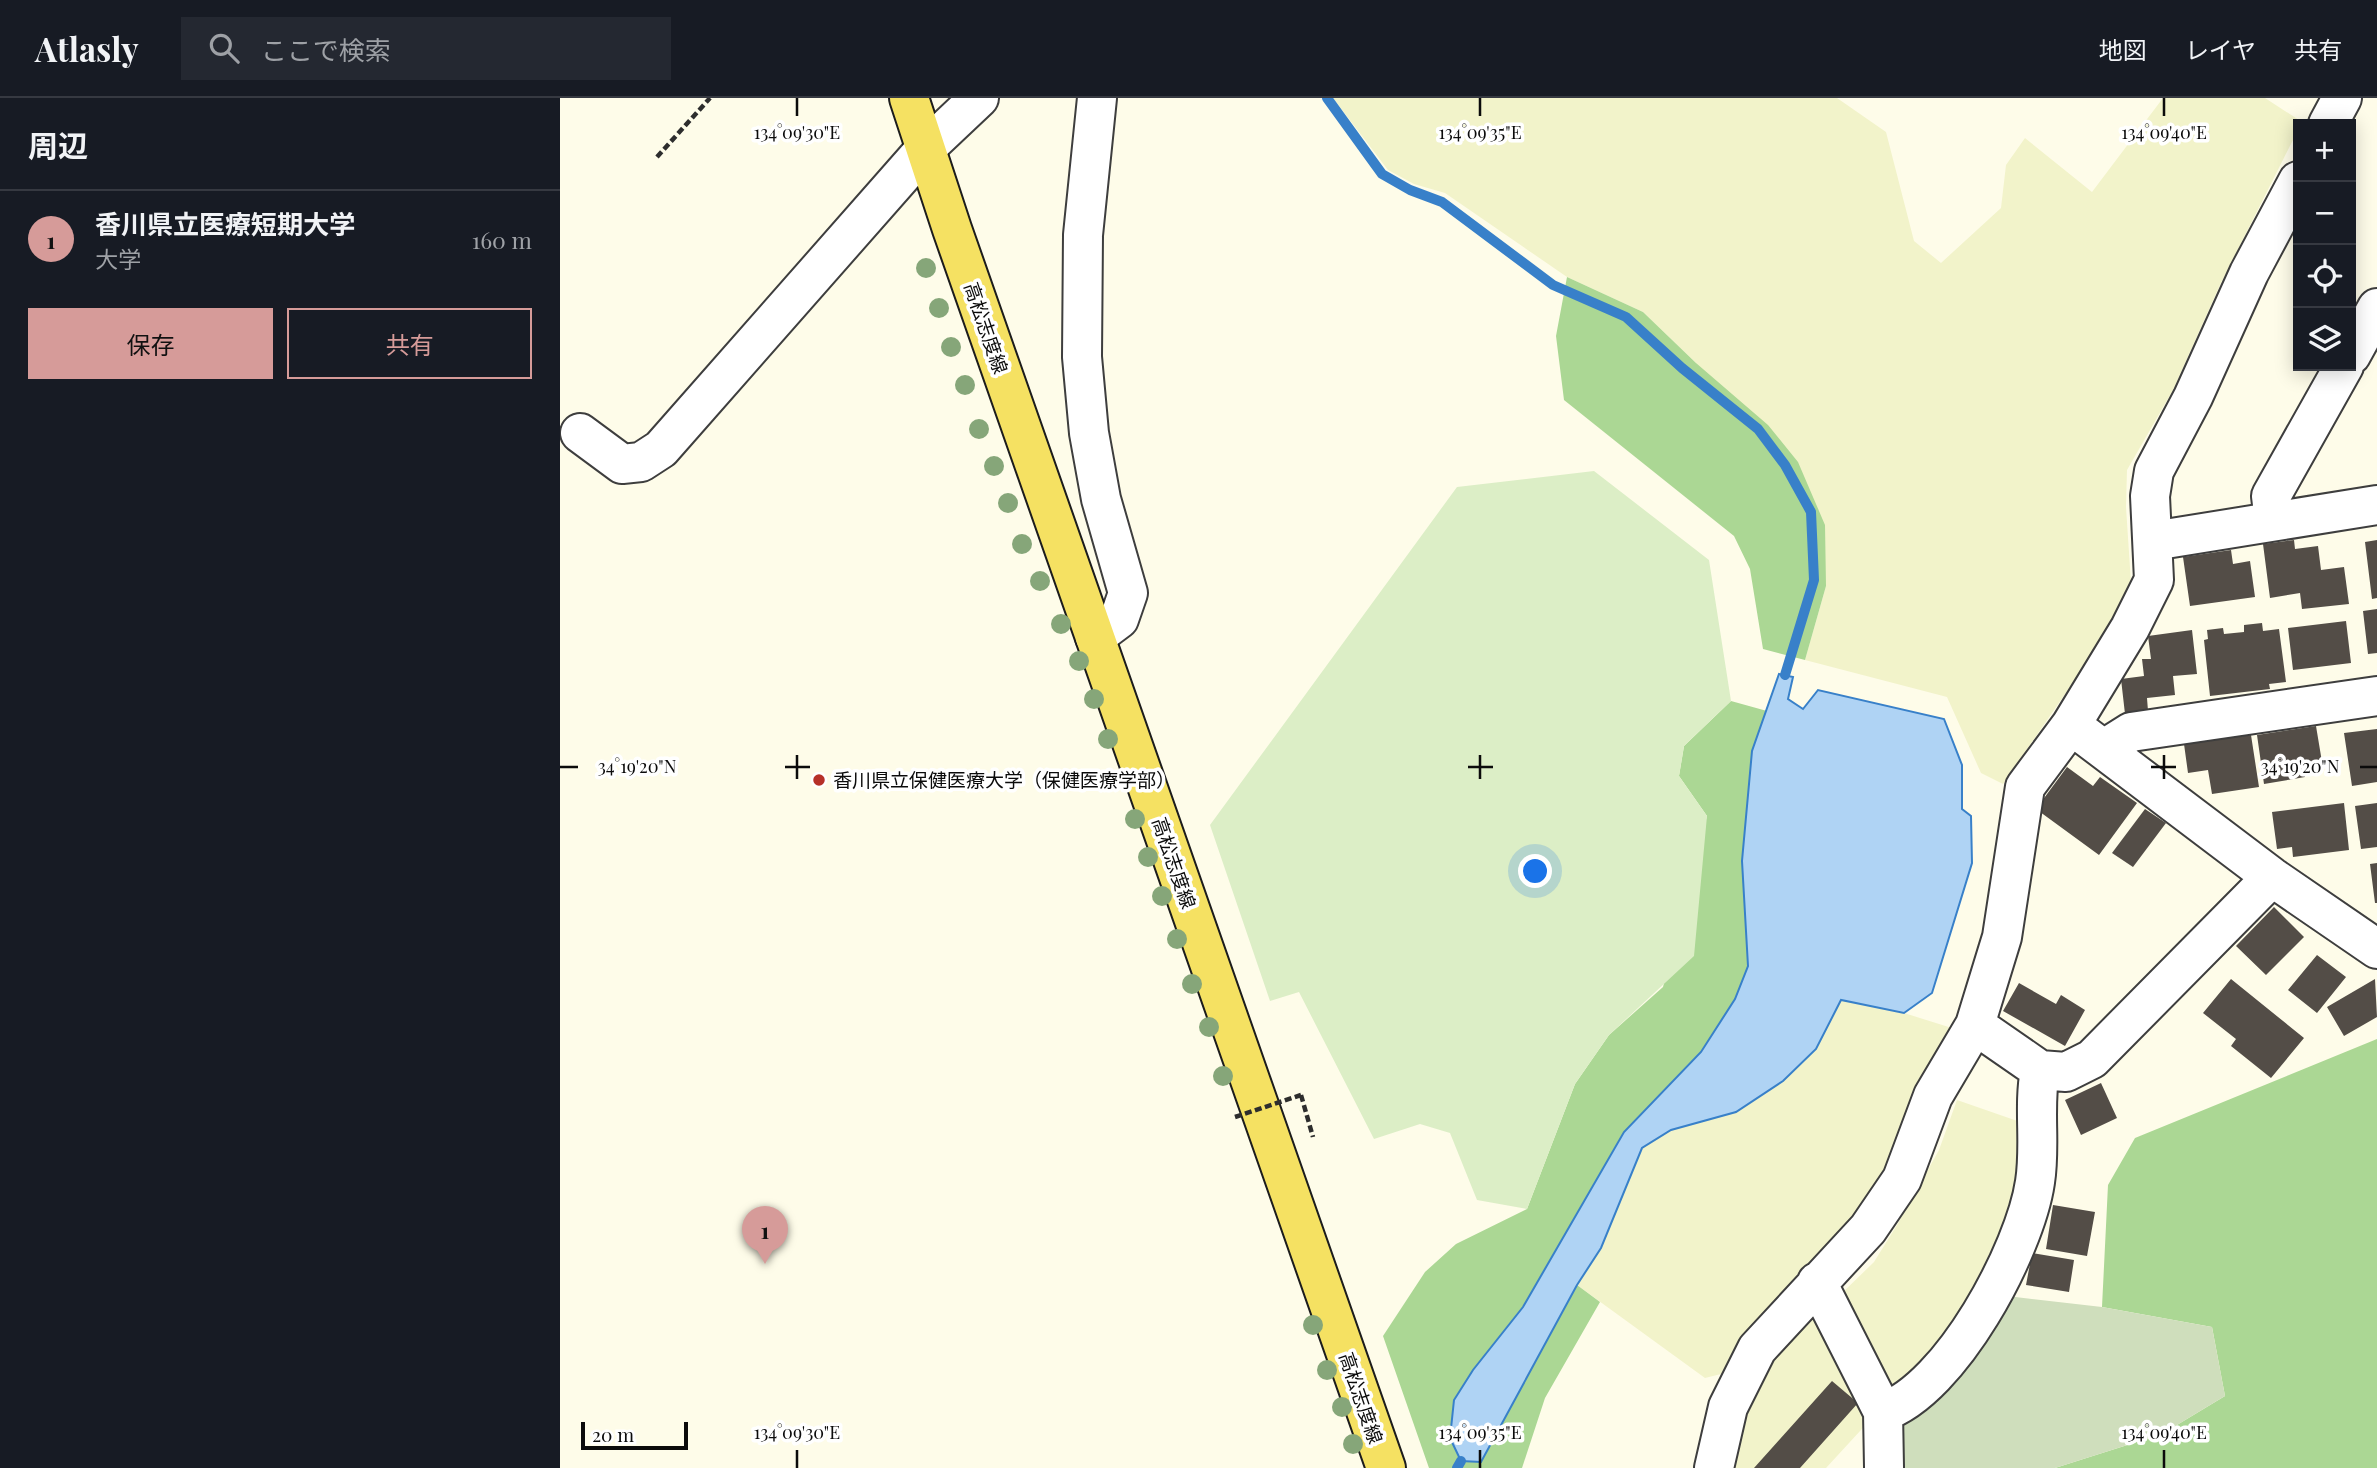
<!DOCTYPE html>
<html lang="ja">
<meta charset="utf-8">
<style>
:root{--surface:#171b24;--page:#242831;--text:#f1f3f6;--muted:#9ea1a6;--line:#363941;--accent:#d69b99}
body{margin:0;font-family:"Playfair Display","Noto Sans JP",serif;background:var(--page);color:var(--text)}
.controls{position:absolute;right:21px;top:21px;display:grid;overflow:hidden;border-radius:0px;box-shadow:0 4px 18px #0003}
.controls button{width:63px;height:63px;display:grid;place-items:center;padding:0;border:0;border-bottom:2px solid var(--line);background:var(--surface);color:var(--text);font:35px sans-serif}
.scale{position:absolute;left:21px;bottom:18px;width:107px;box-sizing:border-box;padding-left:7px;border:4px solid #0b0b0b;border-top:0;font-size:19px;line-height:24px;white-space:nowrap;color:#0b0b0b;-webkit-text-stroke:5px #fff;paint-order:stroke}
.you{position:absolute;left:976px;top:774px;width:24px;height:24px;margin:-18px;border:5px solid #fff;border-radius:50%;background:#1a73e8;box-shadow:0 0 0 10px #1a73e833}
.badge{display:grid;place-items:center;width:46px;height:46px;border-radius:50%;background:var(--accent);color:#111;font-size:23px;font-weight:700}
.pin{position:absolute;translate:-50% -58px;filter:drop-shadow(0 2px 4px #0008)}
.pin::after{content:'';position:absolute;top:37px;width:24px;height:21px;background:inherit;clip-path:polygon(0 0,100% 0,50% 100%)}
.list{margin:0;padding:0;list-style:none}
h2{display:flex;justify-content:space-between;align-items:center;height:91px;margin:0;padding:0 28px;font-size:30px}
h2 small{font-size:23px;font-weight:400;color:var(--muted)}
.list li{display:grid;grid-template-columns:46px 1fr auto;gap:21px;align-items:center;box-sizing:border-box;height:98px;padding:0 28px;border-top:2px solid var(--line)}
.list b{display:block;font-size:26px;white-space:nowrap}
.list p{margin:0;font-size:23px;white-space:nowrap;color:var(--muted)}
.list em{font-size:23px;font-style:normal;color:var(--muted)}
.actions{display:flex;gap:14px;padding:21px 28px}
.actions a{flex:1;padding:16px 0;border:2px solid var(--accent);border-radius:0px;text-align:center;font-size:24px;color:var(--accent)}
.actions .main{background:var(--accent);color:#111}
.icon{flex:none;width:38px;height:38px;fill:none;stroke:currentColor;stroke-width:2;stroke-linecap:round;stroke-linejoin:round}
.map{position:relative;flex:none;width:1817px;height:1370px;overflow:hidden}
header{display:flex;align-items:center;gap:42px;box-sizing:border-box;height:98px;padding:0 35px;background:var(--surface);border-bottom:2px solid var(--line)}
header strong{font-size:33px}
nav{display:flex;gap:38px;margin-inline-start:auto;font-size:24px}
.search{width:490px;height:63px;background:var(--page);display:flex;align-items:center;gap:18px;box-sizing:border-box;padding:0 24px;border-radius:0px;color:var(--muted);font-size:26px}
main{display:flex}
aside{flex:1;background:var(--surface)}
.map>svg:first-child{display:block}
.farmland{fill:#f2f3ca}
.forest{fill:#abd794}
.cemetery{fill:#cfdebc}
.pitch{fill:#dceec6}
.water{fill:#afd3f4;stroke:#3880c9;stroke-width:2}
.lines{fill:none;stroke-linecap:round;stroke-linejoin:round}
.stream{stroke:#3880c9;stroke-width:10}
.building{fill:#534d47}
.minor-casing{stroke:#3e3e3e;stroke-width:42}
.major-casing{stroke:#1c1c1c;stroke-width:42}
.path{stroke:#2d2d2d;stroke-width:4.5;stroke-dasharray:7 3.5;stroke-linecap:butt}
.minor{stroke:#fff;stroke-width:38}
.major{stroke:#f5e162;stroke-width:38}
.path-bridge{stroke:#2d2d2d;stroke-width:4.5;stroke-dasharray:7 3.5;stroke-linecap:butt}
.tree{fill:#86a679}
.ticks{fill:none;stroke:#0b0b0b;stroke-width:2.5}
.poi-dot{fill:#b63028;stroke:#fff;stroke-width:2.5}
.labels{text-anchor:middle;stroke-width:7;stroke-linejoin:round;paint-order:stroke}
.street-label{font-size:19px;fill:#0b0b0b;stroke:#fff}
.poi-label{font-size:19px;fill:#0b0b0b;stroke:#fff;text-anchor:start}
.ticks-label{font-size:18px;text-anchor:middle;fill:#0b0b0b;stroke:#fff;stroke-width:7;stroke-linejoin:round;paint-order:stroke}
</style>
<header>
<strong>Atlasly</strong>
<div class="search"><svg class="icon" aria-label="search" viewBox="0 0 24 24"><circle cx="10" cy="10" r="6"/><path d="M15 15l6 6"/></svg>ここで検索</div>
<nav><a>地図</a><a>レイヤ</a><a>共有</a></nav>
</header>
<main>
<aside>
<h2>周辺<small></small></h2>
<ul class="list">
<li><span class="badge">1</span><div><b>香川県立医療短期大学</b><p>大学</p></div><em>160 m</em></li>
</ul>
<div class="actions"><a class="main">保存</a><a>共有</a></div>
</aside>
<div class="map">
<svg width="1817" height="1370" viewBox="0 0 1817 1370">
<rect width="100%" height="100%" fill="#fefce9"/>
<path class="farmland" d="M773,0h504l49,34 28,109 27,22 60,-55 5,-43 19,-27 67,54 71,-94h102l37,24 -4,2v6l-78,155 -47,105 -46,80 -1,37 5,76 -15,37 -113,164 -22,-11 -34,-76 -142,-37 21,-74 -130,-223 -53,-51 -76,-35 -122,-84 -31,-9 -26,-14z
M1281,902l63,13 51,16 -63,145 -167,199 -20,5 -128,-93 24,-37 41,-100 29,-18 65,-18 80,-63z
M1397,1002l69,24v52l-40,110 -93,112 -54,-102 35,-34 23,-37 42,-75z
M1257,1211l55,109 -46,50h-94l13,-57 27,-53z"/>
<path class="forest" d="M1007,179l76,35 53,51 72,62 30,37 27,63 1,61 -21,74 -42,-11 -13,-80 -16,-33 -170,-136 -8,-64z
M1171,603l36,10 -15,40 -10,110 6,105 -13,33 -34,53 -77,80 -101,175 -50,63 -19,30 27,62 96,-177 23,17 -55,96 -23,70h-93l-46,-132 42,-64 31,-28 71,-35 48,-125 34,-49 54,-48 44,-171 -28,-40 5,-30z
M1817,941v429h-322l107,-34 63,-38 -13,-69 -110,-20 6,-122 27,-47z"/>
<path class="cemetery" d="M1447,1198l95,11 110,20 13,69 -63,38 -107,34h-157l-1,-37 45,-34 32,-39z"/>
<path class="pitch" d="M1034,373l115,89 22,141 -47,45 -5,30 28,40 -13,140 -85,79 -34,49 -48,125 -50,-9 -27,-67 -30,-9 -46,15 -75,-147 -29,9 -60,-176 247,-338z"/>
<path class="water" d="M1219,576l14,3 -5,22 15,10 15,-19 126,29 18,46v44l9,7 1,47 -40,130 -28,20 -63,-13 -25,49 -33,32 -47,31 -65,18 -29,18 -41,100 -24,37 -96,177 -20,-1 -11,-23 4,-38 19,-30 50,-63 101,-175 77,-80 34,-53 13,-33 -6,-105 10,-110z"/>
<g class="lines">
<path class="stream" d="M767,0l55,76 28,16 32,12 111,83 73,32 56,51 76,61 27,36 26,47 3,68 -29,95
M897,1370l4,-7"/>
</g>
<path class="building" d="M1734,442l1,9 23,-3 3,24 23,-3 5,37 -47,5 -2,-16 -30,5 -7,-54z
M1817,442v58l-5,1 -7,-57z
M1671,452l2,14 17,-3 5,36 -65,9 -7,-49z
M1817,511v44l-9,1 -5,-43z
M1786,523l5,42 -58,7 -5,-42z
M1702,525l1,8 16,-2 7,53 -17,2 1,5 -60,7 -6,-56 4,-1 -1,-9 16,-2 1,6 20,-2v-7z
M1632,532l5,44 -24,2 2,19 -28,3 1,13 -23,3 -4,-35 23,-3 -2,-17h9l-3,-23z
M1756,628l6,36 -19,3 2,12 -41,7 -7,-49z
M1817,631v53l-25,4 -8,-53z
M1691,637l8,52 -47,7 -4,-24 -20,3 -4,-29z
M1507,669l26,19 7,-9 37,26 -38,52 -63,-46z
M1784,705l5,47 -56,7 -1,-10 -15,2 -5,-37z
M1817,705v44l-16,2 -6,-43z
M1585,711l21,14 -33,44 -21,-14z
M1817,765v40h-2l-5,-39z
M1714,809l30,30 -38,38 -30,-29z
M1757,857l29,22 -29,36 -29,-23z
M1671,881l73,59 -33,40 -40,-32 5,-7 -33,-26z
M1815,881l2,38 -33,19 -17,-29z
M1459,885l37,21 5,-9 24,15 -20,36 -62,-35z
M1541,985l16,35 -36,17 -16,-35z
M1493,1107l42,7 -8,44 -41,-7z
M1472,1155l42,7 -5,32 -43,-7z
M1272,1283l26,22 -58,65h-46z"/>
<g class="lines">
<defs>
<path id="minor" d="M1768,26l14,-26
M1791,257l26,-47
M20,335l42,31 19,-2 20,-13 265,-301 53,-50
M1714,423l-3,-25 73,-130
M1593,443l224,-36
M535,539l24,-18 9,-26 -27,-94 -12,-66 -7,-76 1,-122 14,-137
M1511,627l201,152 105,72
M1544,651l27,-17 246,-36
M1415,927l65,45 26,2 26,-13 180,-182
M1257,1184l66,130
M1324,1369l-1,-55c68,-23 142,-162 152,-230 6,-37 -2,-75 5,-112
M1154,1370l14,-61 29,-58 111,-120 34,-50 31,-83 42,-71 27,-88 23,-150 46,-62 59,-97 24,-48 -4,-84 4,-25 39,-74 56,-124 49,-92"/>
<path id="major" d="M349,0l43,131 434,1239"/>
</defs>
<use href="#minor" class="minor-casing"/>
<use href="#major" class="major-casing"/>
<path class="path" d="M97,59l53,-59
M741,997l12,42"/>
<use href="#minor" class="minor"/>
<use href="#major" class="major"/>
<path class="path-bridge" d="M675,1019l66,-22"/>
</g>
<g class="tree">
<circle cx="366" cy="170" r="10"/>
<circle cx="379" cy="210" r="10"/>
<circle cx="391" cy="249" r="10"/>
<circle cx="405" cy="287" r="10"/>
<circle cx="419" cy="331" r="10"/>
<circle cx="434" cy="368" r="10"/>
<circle cx="448" cy="405" r="10"/>
<circle cx="462" cy="446" r="10"/>
<circle cx="480" cy="483" r="10"/>
<circle cx="501" cy="526" r="10"/>
<circle cx="519" cy="563" r="10"/>
<circle cx="534" cy="601" r="10"/>
<circle cx="548" cy="641" r="10"/>
<circle cx="562" cy="681" r="10"/>
<circle cx="575" cy="721" r="10"/>
<circle cx="588" cy="759" r="10"/>
<circle cx="602" cy="798" r="10"/>
<circle cx="617" cy="841" r="10"/>
<circle cx="632" cy="886" r="10"/>
<circle cx="649" cy="929" r="10"/>
<circle cx="663" cy="978" r="10"/>
<circle cx="753" cy="1227" r="10"/>
<circle cx="767" cy="1272" r="10"/>
<circle cx="782" cy="1309" r="10"/>
<circle cx="793" cy="1346" r="10"/>
</g>
<path class="ticks" d="M237,0v18M920,0v18M1604,0v18M237,657v24M920,657v24M1604,657v24M0,669h18M225,669h25M908,669h25M1591,669h25M1800,669h17M237,1352v18M920,1352v18M1604,1352v18"/>
<circle class="poi-dot" cx="259" cy="682" r="7"/>
<g class="labels">
<g class="street-label">
<text transform="translate(426 230) rotate(71)" y="7">高松志度線</text>
<text transform="translate(614 765) rotate(71)" y="7">高松志度線</text>
<text transform="translate(801 1300) rotate(71)" y="7">高松志度線</text>
</g>
<g class="poi-label">
<text x="273" y="689">香川県立保健医療大学（保健医療学部）</text>
</g>
</g>
<g class="ticks-label">
<text x="237" y="41">134°09'30"E</text>
<text x="920" y="41">134°09'35"E</text>
<text x="1604" y="41">134°09'40"E</text>
<text x="77" y="675">34°19'20"N</text>
<text x="1740" y="675">34°19'20"N</text>
<text x="237" y="1341">134°09'30"E</text>
<text x="920" y="1341">134°09'35"E</text>
<text x="1604" y="1341">134°09'40"E</text>
</g>
</svg>
<div class="controls">
<button>+</button>
<button>−</button>
<button><svg class="icon" aria-label="locate" viewBox="0 0 24 24"><circle cx="12" cy="12" r="6"/><path d="M12 2v4M12 18v4M2 12h4M18 12h4"/></svg></button>
<button><svg class="icon" aria-label="layers" viewBox="0 0 24 24"><path d="M12 4l9 5-9 5-9-5zM3 14l9 5 9-5"/></svg></button>
</div>
<div class="scale">20 m</div>
<div class="you"></div>
<div class="pin badge" style="left:205px;top:1166px">1</div>
</div>
</main>
